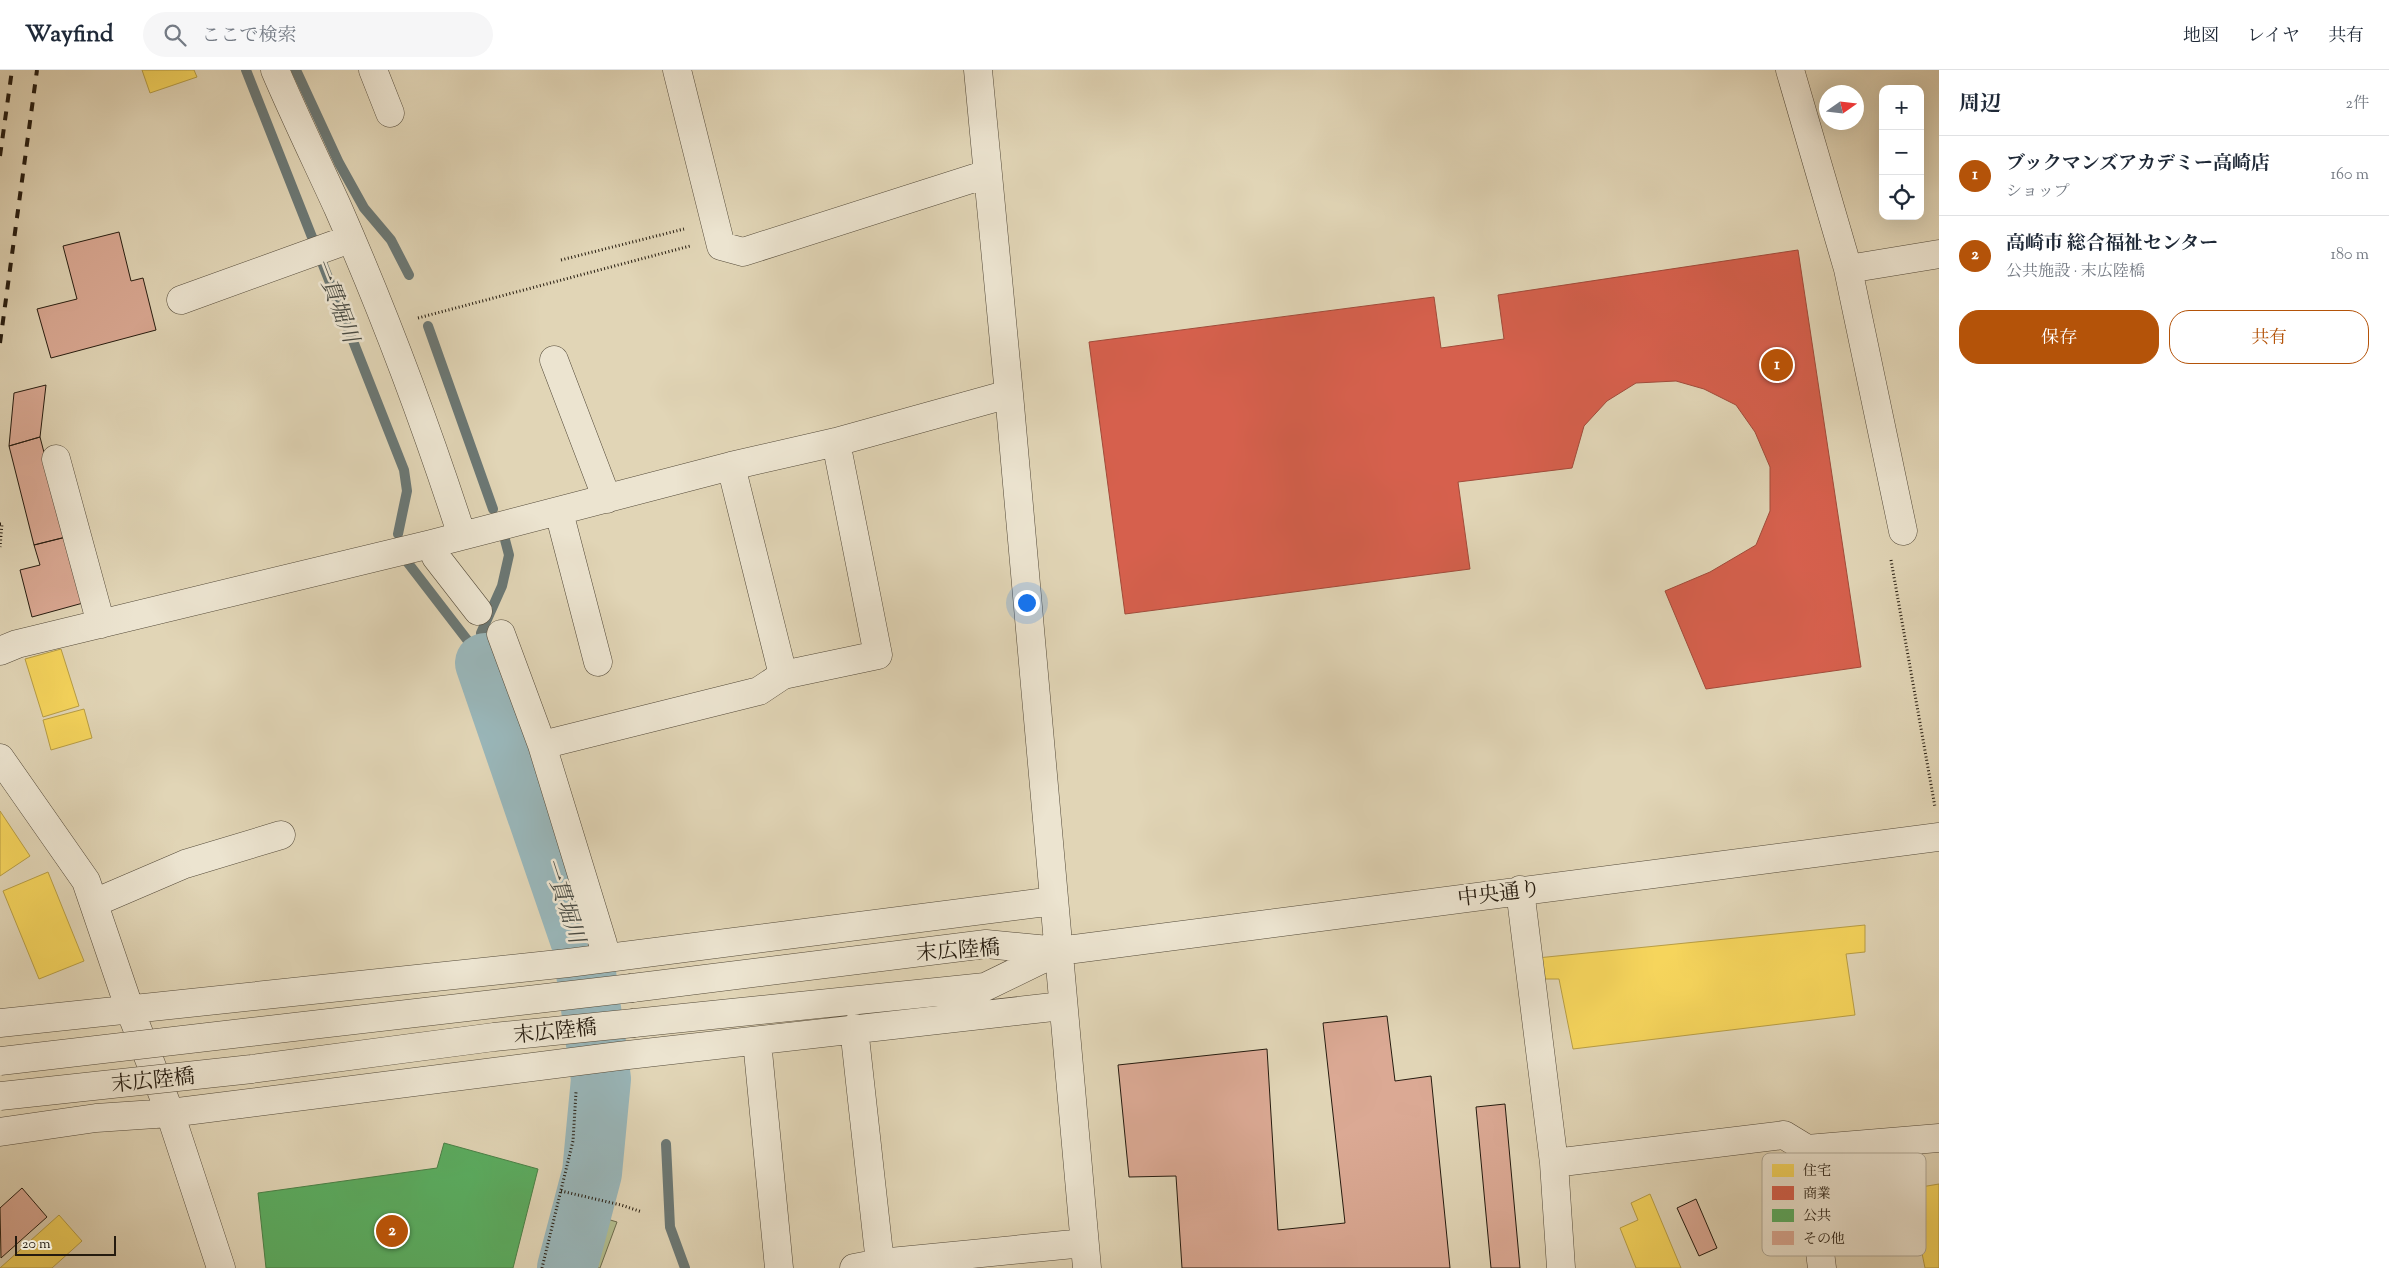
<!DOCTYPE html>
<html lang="ja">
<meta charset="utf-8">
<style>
:root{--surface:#fff;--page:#f6f6f7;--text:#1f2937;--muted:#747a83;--line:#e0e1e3;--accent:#b45309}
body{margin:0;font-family:"Sorts Mill Goudy","Noto Serif JP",serif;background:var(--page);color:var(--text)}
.controls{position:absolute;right:15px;top:15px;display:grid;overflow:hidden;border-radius:10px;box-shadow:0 5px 20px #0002}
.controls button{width:45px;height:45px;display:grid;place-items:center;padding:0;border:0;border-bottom:1px solid var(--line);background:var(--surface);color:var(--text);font:25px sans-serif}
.compass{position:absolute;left:1819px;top:15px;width:45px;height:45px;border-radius:50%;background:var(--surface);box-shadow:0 5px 20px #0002;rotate:76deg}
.scale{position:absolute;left:15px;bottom:12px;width:101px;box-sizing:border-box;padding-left:5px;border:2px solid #251b0f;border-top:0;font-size:14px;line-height:18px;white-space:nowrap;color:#251b0f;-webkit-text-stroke:4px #ece4d0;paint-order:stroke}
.you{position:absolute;left:1026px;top:532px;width:18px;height:18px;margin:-12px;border:4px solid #fff;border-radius:50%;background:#1a73e8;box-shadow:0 0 0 8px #1a73e833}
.badge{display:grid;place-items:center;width:32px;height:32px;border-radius:50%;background:var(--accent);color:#fff;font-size:16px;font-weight:700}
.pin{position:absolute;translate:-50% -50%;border:2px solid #fff;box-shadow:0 1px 5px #0006}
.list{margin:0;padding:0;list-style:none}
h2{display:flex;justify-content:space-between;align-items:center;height:65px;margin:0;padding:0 20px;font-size:21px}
h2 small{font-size:16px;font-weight:400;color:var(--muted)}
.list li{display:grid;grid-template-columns:32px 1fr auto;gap:15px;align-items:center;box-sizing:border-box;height:80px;padding:0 20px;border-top:1px solid var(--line)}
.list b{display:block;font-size:19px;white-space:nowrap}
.list p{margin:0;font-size:16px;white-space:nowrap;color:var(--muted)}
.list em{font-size:16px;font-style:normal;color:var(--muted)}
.actions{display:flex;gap:10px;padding:15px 20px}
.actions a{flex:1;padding:11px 0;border:1px solid var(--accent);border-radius:20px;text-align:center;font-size:18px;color:var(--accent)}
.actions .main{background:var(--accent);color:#fff}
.icon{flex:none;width:28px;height:28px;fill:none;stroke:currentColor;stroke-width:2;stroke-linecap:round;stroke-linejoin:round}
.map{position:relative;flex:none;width:1939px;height:1198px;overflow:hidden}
header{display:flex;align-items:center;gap:30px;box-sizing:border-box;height:70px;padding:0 25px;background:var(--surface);border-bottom:1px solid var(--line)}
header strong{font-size:24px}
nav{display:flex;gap:28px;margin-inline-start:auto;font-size:18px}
.search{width:350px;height:45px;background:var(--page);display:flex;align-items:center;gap:12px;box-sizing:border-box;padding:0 18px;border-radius:28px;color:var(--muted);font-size:19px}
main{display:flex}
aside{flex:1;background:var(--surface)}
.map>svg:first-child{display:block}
.green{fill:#b2bd8e;stroke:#6c6c4e}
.homes{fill:#f6d55c;stroke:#b79d45}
.shops{fill:#d6604d;stroke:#a14b3a}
.public{fill:#5aae61;stroke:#4a8248}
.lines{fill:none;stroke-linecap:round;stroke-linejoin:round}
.stream{stroke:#6b7875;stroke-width:10}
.river{stroke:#99b6b9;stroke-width:60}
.building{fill:#dba994;stroke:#251b0f}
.minor-casing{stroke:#544a39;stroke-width:29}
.path{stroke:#251b0f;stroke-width:3;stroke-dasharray:1 2.5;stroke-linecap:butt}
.minor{stroke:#ece4d0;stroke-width:28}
.rail{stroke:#251b0f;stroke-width:4;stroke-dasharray:9 9;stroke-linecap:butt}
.minor-bridge-casing{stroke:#544a39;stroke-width:29;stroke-linecap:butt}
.minor-bridge{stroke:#ece4d0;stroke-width:28}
.labels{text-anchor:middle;stroke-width:5;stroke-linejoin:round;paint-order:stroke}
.street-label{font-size:21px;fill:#251b0f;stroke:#ece4d0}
.water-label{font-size:22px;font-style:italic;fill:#484a42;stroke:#ece4d0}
.key{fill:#ece4d0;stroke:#b0a896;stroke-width:1}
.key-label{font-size:14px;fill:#251b0f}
</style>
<header>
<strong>Wayfind</strong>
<div class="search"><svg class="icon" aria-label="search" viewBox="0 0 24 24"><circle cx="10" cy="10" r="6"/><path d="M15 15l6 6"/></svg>ここで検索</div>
<nav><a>地図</a><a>レイヤ</a><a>共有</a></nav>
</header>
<main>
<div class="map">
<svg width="1939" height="1198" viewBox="0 0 1939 1198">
<rect width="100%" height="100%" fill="#e1d5b6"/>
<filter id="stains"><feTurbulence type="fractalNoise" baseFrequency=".004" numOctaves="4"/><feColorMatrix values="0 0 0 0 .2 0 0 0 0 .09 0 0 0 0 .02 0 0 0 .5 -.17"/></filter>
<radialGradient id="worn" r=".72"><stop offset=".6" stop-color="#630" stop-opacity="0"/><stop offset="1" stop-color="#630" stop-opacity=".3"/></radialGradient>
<path class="green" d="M607,1149l10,3 -17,46h-14z"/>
<path class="homes" d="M142,0h52l3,7 -47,16z
M61,579l18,57 -36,11 -18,-58z
M84,639l8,29 -41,12 -8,-30z
M0,741l30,45 -30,20z
M48,802l36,89 -45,18 -36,-88z
M1865,855v27l-19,2 9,61 -282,34 -14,-70h-19l-3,-21z
M1939,1114v84h-14l-16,-79z
M1650,1124l31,74h-45l-16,-40 18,-8 -7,-17z
M59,1145l23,26 -30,27h-52z"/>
<path class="shops" d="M1798,180l63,417 -155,22 -41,-98 45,-19 46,-27 14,-34v-44l-15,-35 -19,-27 -32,-16 -28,-8 -40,2 -29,18 -23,25 -12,42 -114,14 12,87 -345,45 -36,-272 345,-45 7,51 63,-9 -6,-44z"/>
<path class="public" d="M444,1073l94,26 -25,99h-247l-8,-75 179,-25z"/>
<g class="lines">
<path class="stream" d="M246,0l158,400 3,21 -9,43
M296,0l43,93 25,45 27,32 18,35
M428,256l65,183
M408,493l77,100
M485,593l-4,-30 21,-47 7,-31 -5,-19
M666,1074l4,83 15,41"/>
<path class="river" d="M485,593l97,282 19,134 -9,94 -25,95"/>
</g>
<path class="building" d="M119,162l12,49 12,-3 13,52 -105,28 -14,-49 40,-10 -14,-53z
M46,315l-6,52 -31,9 5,-53z
M40,367l26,100 -32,8 -25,-99z
M66,467l17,66 -51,14 -12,-47 20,-5 -6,-20z
M1387,946l8,65 36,-5 19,192h-268l-6,-92 -47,1 -11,-112 149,-16 11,181 67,-7 -22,-200z
M1505,1034l15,164h-29l-15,-161z
M22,1118l25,29 -46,41 -1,-50z
M1696,1129l21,49 -18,8 -22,-48z"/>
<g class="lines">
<defs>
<path id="minor" d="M275,0c20,47 42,92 63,138 47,107 88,217 124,328
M373,0l17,43
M677,0l44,176 22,6 244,-78
M978,0l31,324 78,874
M1790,0l58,199 55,262
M1848,199l91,-15
M181,230l169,-61
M554,290l53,139
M56,389l45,165
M731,396l52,209 95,-20 -42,-213
M559,442l39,150
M431,474l5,13 42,54
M501,564l41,111 61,199
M0,581l17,-7 414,-100 300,-78 105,-24 173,-48
M542,675l217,-54 24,-16
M0,688l86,123 44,129 40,103 51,155
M1520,820l34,273 7,105
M94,833l91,-39 96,-29
M632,918l354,-44 73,7 880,-114
M0,953l568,-60 486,-62
M634,953l351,-36 74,-36
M854,958l26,235
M757,971l22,227
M0,1062l96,-14 74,-5 449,-57 443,-50
M1807,1079l132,-11
M1554,1093l230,-28 23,14 15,119
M854,1198l26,-5 204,-20"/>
</defs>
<use href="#minor" class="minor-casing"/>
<path class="path" d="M561,190l123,-31
M418,248l272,-72
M0,454h2l-2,23
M1891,490l44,247
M561,1121l60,14 21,7
M542,1198l31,-127 3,-49"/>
<use href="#minor" class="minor"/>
<path class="rail" d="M0,86l12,-86
M0,273l37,-273"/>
<defs>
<path id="minor-bridge" d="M0,991l632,-73
M0,1026l252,-27 242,-32 140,-14"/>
</defs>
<use href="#minor-bridge" class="minor-bridge-casing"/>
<use href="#minor-bridge" class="minor-bridge"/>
</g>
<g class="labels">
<g class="street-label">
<text transform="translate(1499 823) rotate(-7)" y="7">中央通り</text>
<text transform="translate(958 880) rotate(-4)" y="7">末広陸橋</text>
<text transform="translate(555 961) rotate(-6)" y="7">末広陸橋</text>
<text transform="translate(153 1010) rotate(-6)" y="7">末広陸橋</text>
</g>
<g class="water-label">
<text transform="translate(337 230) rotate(69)" y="8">一貫堀川</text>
<text transform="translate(565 830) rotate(72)" y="8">一貫堀川</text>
</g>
</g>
<rect x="1762" y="1083" width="164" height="103" rx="8" class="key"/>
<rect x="1772" y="1094" width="22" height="13" fill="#f6d55c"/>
<rect x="1772" y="1116" width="22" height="14" fill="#d6604d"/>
<rect x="1772" y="1139" width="22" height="13" fill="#5aae61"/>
<rect x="1772" y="1161" width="22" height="14" fill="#dba994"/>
<g class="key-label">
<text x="1803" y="1105">住宅</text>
<text x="1803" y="1128">商業</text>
<text x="1803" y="1150">公共</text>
<text x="1803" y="1173">その他</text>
</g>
<rect width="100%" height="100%" filter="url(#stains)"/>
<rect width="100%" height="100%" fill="url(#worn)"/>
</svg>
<div class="controls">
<button>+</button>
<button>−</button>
<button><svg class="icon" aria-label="locate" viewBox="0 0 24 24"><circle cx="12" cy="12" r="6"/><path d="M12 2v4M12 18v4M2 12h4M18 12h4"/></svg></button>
</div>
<svg class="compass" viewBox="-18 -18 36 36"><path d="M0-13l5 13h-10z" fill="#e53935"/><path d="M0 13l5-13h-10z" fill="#747a83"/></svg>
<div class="scale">20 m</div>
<div class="you"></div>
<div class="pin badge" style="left:1777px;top:295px">1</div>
<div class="pin badge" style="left:392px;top:1161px">2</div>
</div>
<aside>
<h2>周辺<small>2件</small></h2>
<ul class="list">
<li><span class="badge">1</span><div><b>ブックマンズアカデミー高崎店</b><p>ショップ</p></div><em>160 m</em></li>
<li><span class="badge">2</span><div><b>高崎市 総合福祉センター</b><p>公共施設 · 末広陸橋</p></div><em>180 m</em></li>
</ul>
<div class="actions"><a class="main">保存</a><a>共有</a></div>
</aside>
</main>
